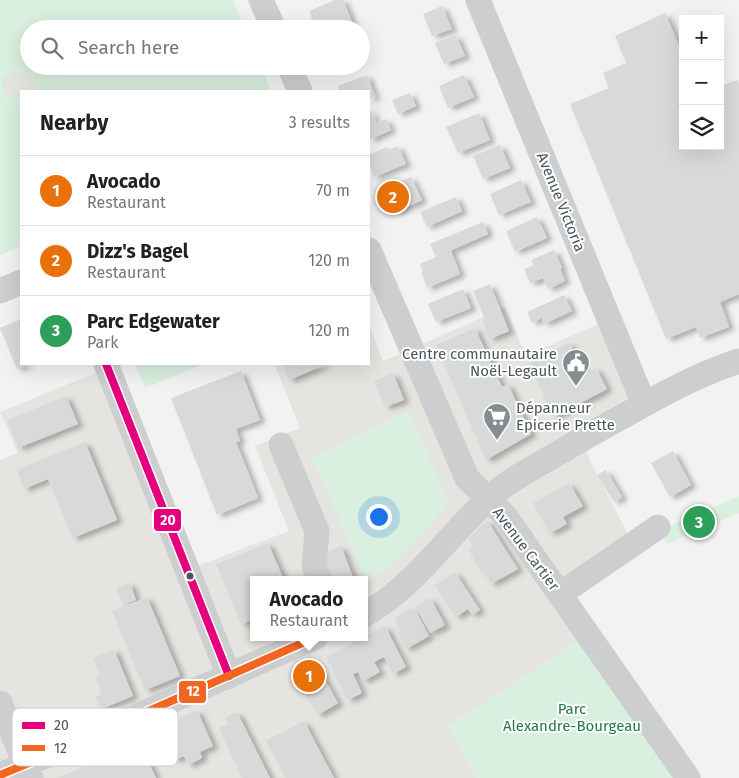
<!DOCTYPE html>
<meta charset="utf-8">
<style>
:root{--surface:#fff;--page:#f2f2f2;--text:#202124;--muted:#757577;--line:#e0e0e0;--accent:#b45309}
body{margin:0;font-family:"Fira Sans",sans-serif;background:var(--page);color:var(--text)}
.controls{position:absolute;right:15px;top:15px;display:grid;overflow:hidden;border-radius:0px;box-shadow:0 5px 20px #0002}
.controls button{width:45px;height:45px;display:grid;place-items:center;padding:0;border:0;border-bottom:1px solid var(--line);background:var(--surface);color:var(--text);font:25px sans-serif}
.you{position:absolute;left:378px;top:516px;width:18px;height:18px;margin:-12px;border:4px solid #fff;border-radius:50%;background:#1a73e8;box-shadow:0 0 0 8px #1a73e833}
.badge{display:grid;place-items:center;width:32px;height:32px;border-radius:50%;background:var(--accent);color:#fff;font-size:16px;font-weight:700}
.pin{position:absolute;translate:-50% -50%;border:2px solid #fff;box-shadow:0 1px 5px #0006}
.popup{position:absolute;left:250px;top:576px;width:118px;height:65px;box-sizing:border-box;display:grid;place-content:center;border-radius:0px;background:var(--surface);filter:drop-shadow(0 1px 4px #0005);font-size:16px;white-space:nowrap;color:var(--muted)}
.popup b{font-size:19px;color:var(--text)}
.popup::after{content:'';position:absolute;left:50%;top:100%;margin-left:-10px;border:10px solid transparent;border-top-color:var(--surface)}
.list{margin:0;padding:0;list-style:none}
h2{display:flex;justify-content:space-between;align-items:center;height:65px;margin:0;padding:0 20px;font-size:21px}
h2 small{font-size:16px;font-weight:400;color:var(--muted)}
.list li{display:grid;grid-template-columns:32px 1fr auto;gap:15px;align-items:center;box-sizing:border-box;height:70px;padding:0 20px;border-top:1px solid var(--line)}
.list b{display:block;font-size:19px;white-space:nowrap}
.list p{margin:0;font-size:16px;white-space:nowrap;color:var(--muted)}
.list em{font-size:16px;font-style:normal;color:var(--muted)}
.icon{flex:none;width:28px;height:28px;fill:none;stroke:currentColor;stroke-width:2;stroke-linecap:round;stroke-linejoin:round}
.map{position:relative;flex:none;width:739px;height:778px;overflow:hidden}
.search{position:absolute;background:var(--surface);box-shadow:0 5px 20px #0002;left:20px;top:20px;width:350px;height:55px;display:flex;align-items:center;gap:12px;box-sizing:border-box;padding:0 18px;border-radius:28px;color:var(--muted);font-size:19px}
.panel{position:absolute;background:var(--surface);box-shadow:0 5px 20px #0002;left:20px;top:90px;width:350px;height:275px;border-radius:0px}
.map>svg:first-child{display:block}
.commercial{fill:#e6e4e0;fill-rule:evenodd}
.green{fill:#d9efdf}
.sand{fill:#e5e3df}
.building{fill:#d8dada;filter:url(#shadow)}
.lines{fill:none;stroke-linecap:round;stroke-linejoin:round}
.minor{stroke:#cccecf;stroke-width:25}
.bus-1-casing{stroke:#fff;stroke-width:11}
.bus-2-casing{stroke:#fff;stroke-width:11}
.bus-1{stroke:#e5007d;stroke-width:8}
.bus-2{stroke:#f26522;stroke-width:8}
.bus-dot{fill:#4a565d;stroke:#fff;stroke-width:2}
.labels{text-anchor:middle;stroke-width:4;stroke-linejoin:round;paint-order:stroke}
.street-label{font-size:15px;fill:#4a565d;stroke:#fff}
.poi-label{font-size:15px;fill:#4a565d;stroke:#fff;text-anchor:end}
.park-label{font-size:15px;fill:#207a44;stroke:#fff}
.key{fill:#fff;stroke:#c9ccce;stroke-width:1}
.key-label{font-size:14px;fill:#4a565d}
.line-badge{stroke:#fff;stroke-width:2}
.badge-label{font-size:14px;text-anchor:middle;font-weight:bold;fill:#fff}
</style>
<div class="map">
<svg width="739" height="778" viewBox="0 0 739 778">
<defs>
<filter id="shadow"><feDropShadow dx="5.5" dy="3" stdDeviation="2.5" flood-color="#0004"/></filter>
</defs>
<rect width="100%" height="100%" fill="#f2f2f2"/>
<path class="commercial" d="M505,307l21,49 83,-37 35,85 -63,32 10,27 39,75 -70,51 28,46 -140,91 29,52h-477v-318l18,-7 -18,-41 107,-44 80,202 102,-39 -34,-85 45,-18 -26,-64h95v-39l14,36 51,-22zM254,580h110v57h-110z"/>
<path class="green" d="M0,0h233l12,29h-216v37h232l10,25h-250v155l-21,9z
M135,364h69l-59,24z
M409,411l39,89 -1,6 -39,44 -22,19 -20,12 -54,-124z
M739,496v17l-72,31 -7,-14z
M588,635l100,143h-211l-29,-52z"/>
<path class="sand" d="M16,72c12,1 22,6 19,19h-14v8l-11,-1c-7,-6 -9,-12 -7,-20l3,-3z"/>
<path class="building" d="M335,0h8l10,24 -12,5h-25l-7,-18z
M442,6l10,23 -20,7 -9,-22z
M665,13l18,42v91h37v-60l17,-6 2,4v210l-19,8 9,25 -29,11 -4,-11 -30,12 -96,-235 39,-16 -6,-15 23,-10 -11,-27z
M456,35l9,21 -21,8 -9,-21z
M367,75l8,22 -6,2v-8h-29l-2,-5z
M464,75l10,22 -26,11 -9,-22z
M410,93l6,13 -18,8 -6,-14z
M369,107l7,16 10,-4 5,11 -22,10z
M479,113l11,27 -32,13 -12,-26z
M500,145l10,23 -27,11 -10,-23z
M398,146l8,18 -32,13 -5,-11v-11l18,-8 1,3z
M411,177l11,23 -26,12 -5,-8 -6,3 -7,-16z
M521,180l10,22 -32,13 -9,-21z
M456,197l6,14 -35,16 -7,-15z
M537,217l10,21 -32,14 -9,-21z
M483,222l5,12 -43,19 6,-2 9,23 -33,14 -6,-16 2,-1 -3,-7 16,-7 -6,-13z
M554,250l8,18 -2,1 5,12 -17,8 -5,-11 -13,5 -6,-14 10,-4 -3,-5z
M490,284l19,47 -19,8 -8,-18 3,-1 -12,-29z
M463,289l8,19 -35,14 -8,-18z
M564,295l8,16 -28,13 -2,-6 -10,5 -5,-11z
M21,319v45h9l-13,5 -17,-41z
M475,328l27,59 6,-3 23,50 -45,26 -50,-115z
M569,342l17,31 10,-5 11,21 -53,28 -11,-21 1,-1 -16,-31z
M282,364h45l-38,16z
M241,371l19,49 -24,9 4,12 -4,1 22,56 -41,17 -46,-117z
M393,373l11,27 -19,7 -11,-26z
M66,396l12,28 -60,24 -11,-28z
M85,442l32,78 -44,18 -25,-59 -24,10 -7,-19z
M673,451l18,34 -21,12 -19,-34z
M606,470l16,27 -8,5 -17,-27z
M569,483l14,23 -20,11 4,7 -17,9 -17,-30z
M487,520l31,49 -27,15 -8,-14 -2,1 -12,-21 4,-3 -5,-8z
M268,543l16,37h-30v39l-13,5 -25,-60z
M341,546l13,34h-26l-9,-25z
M455,572l25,38 -8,5 -4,-6 -12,8 -21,-32z
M130,583l6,17 -13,5 -7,-17z
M147,597l33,79 -35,14 -33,-79z
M430,598l15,27 -15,8 -15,-27z
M414,607l15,29 -23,13 -8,-16 3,-2 -7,-13z
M385,626l21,41 -13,7 -9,-17 -10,5 6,10 -17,9 -5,-9 -5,2 9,19 -14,7 -22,-43z
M114,649l19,47 -32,13 -5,-12 6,-3 -7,-17 5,-2 -7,-17z
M316,664l22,39 -20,12 -23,-39z
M197,710l16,36 -13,6 2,6 -14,7 -4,-9 -10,4 -8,-19 -6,3 -6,-14z
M237,712l33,66h-28l-23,-50 9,-4 -3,-6z
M304,721l30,57h-48l-20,-37z
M137,737l19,41h-99l36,-15 -3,-8z"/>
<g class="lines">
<path class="minor" d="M261,0l13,29
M478,0l166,404
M289,66l11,25
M369,250l98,228 38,38 183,262
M0,291l21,-9
M106,364l123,312
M281,445l36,86 -3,35 6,14
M560,594l98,-67
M364,615c49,-27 83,-78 124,-116 16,-15 34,-25 53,-36 20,-11 39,-23 59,-34 46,-25 89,-52 139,-68
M0,703l31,75
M0,775l65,-27 251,-111"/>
<defs>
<path id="bus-1" d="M106,364l123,312"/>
<path id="bus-2" d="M0,775l65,-27 251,-111"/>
</defs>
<use href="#bus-1" class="bus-1-casing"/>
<use href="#bus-2" class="bus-2-casing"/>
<use href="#bus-1" class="bus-1"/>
<use href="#bus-2" class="bus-2"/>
</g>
<defs>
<symbol id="civic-pin" viewBox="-11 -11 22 30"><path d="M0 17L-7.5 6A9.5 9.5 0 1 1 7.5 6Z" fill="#858d91" stroke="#fff"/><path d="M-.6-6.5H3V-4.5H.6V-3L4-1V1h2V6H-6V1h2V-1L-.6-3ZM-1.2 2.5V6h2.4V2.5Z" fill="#fff"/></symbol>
<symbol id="supermarket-pin" viewBox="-11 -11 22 30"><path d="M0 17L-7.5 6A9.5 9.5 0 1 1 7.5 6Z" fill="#858d91" stroke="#fff"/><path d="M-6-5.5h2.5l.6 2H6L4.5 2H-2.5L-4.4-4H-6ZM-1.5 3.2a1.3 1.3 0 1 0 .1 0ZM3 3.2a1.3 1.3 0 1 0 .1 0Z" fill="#fff"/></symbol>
</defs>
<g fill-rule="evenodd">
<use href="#civic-pin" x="560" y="347" width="32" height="43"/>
<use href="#supermarket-pin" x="481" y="401" width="32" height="43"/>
</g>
<circle class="bus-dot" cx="190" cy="576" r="4.5"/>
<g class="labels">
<g class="street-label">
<text transform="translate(561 202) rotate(68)" y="5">Avenue Victoria</text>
<text transform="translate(526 549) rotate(53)" y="5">Avenue Cartier</text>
</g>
<g class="poi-label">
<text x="557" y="359">Centre communautaire<tspan x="557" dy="17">Noël-Legault</tspan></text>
<text x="516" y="413" text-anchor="start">Dépanneur<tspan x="516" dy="17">Epicerie Prette</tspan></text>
</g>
<g class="park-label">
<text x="572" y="714">Parc<tspan x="572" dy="17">Alexandre-Bourgeau</tspan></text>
</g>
</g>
<rect x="12" y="708" width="166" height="58" rx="8" class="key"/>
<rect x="22" y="722" width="23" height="7" fill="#e5007d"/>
<rect x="22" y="745" width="23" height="6" fill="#f26522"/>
<g class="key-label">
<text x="54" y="730">20</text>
<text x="54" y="753">12</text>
</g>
<g class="line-badge">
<rect x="153" y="508" width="29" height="24" rx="5" fill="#e5007d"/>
<rect x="178" y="680" width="29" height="24" rx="5" fill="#f26522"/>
</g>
<g class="badge-label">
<text x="168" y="525">20</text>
<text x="193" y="696">12</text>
</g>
</svg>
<div class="controls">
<button>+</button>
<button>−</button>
<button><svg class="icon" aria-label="layers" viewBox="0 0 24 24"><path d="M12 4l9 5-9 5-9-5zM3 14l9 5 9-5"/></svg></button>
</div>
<div class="you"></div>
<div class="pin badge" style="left:309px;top:676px;background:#e8710a">1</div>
<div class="popup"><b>Avocado</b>Restaurant</div>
<div class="pin badge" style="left:393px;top:197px;background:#e8710a">2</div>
<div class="pin badge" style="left:699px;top:522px;background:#2e9e5b">3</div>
<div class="search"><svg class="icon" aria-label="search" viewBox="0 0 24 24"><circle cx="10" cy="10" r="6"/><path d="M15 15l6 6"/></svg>Search here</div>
<section class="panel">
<h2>Nearby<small>3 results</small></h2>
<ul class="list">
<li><span class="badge" style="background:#e8710a">1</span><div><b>Avocado</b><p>Restaurant</p></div><em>70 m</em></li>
<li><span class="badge" style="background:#e8710a">2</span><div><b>Dizz's Bagel</b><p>Restaurant</p></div><em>120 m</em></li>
<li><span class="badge" style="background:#2e9e5b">3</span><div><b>Parc Edgewater</b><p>Park</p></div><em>120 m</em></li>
</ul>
</section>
</div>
